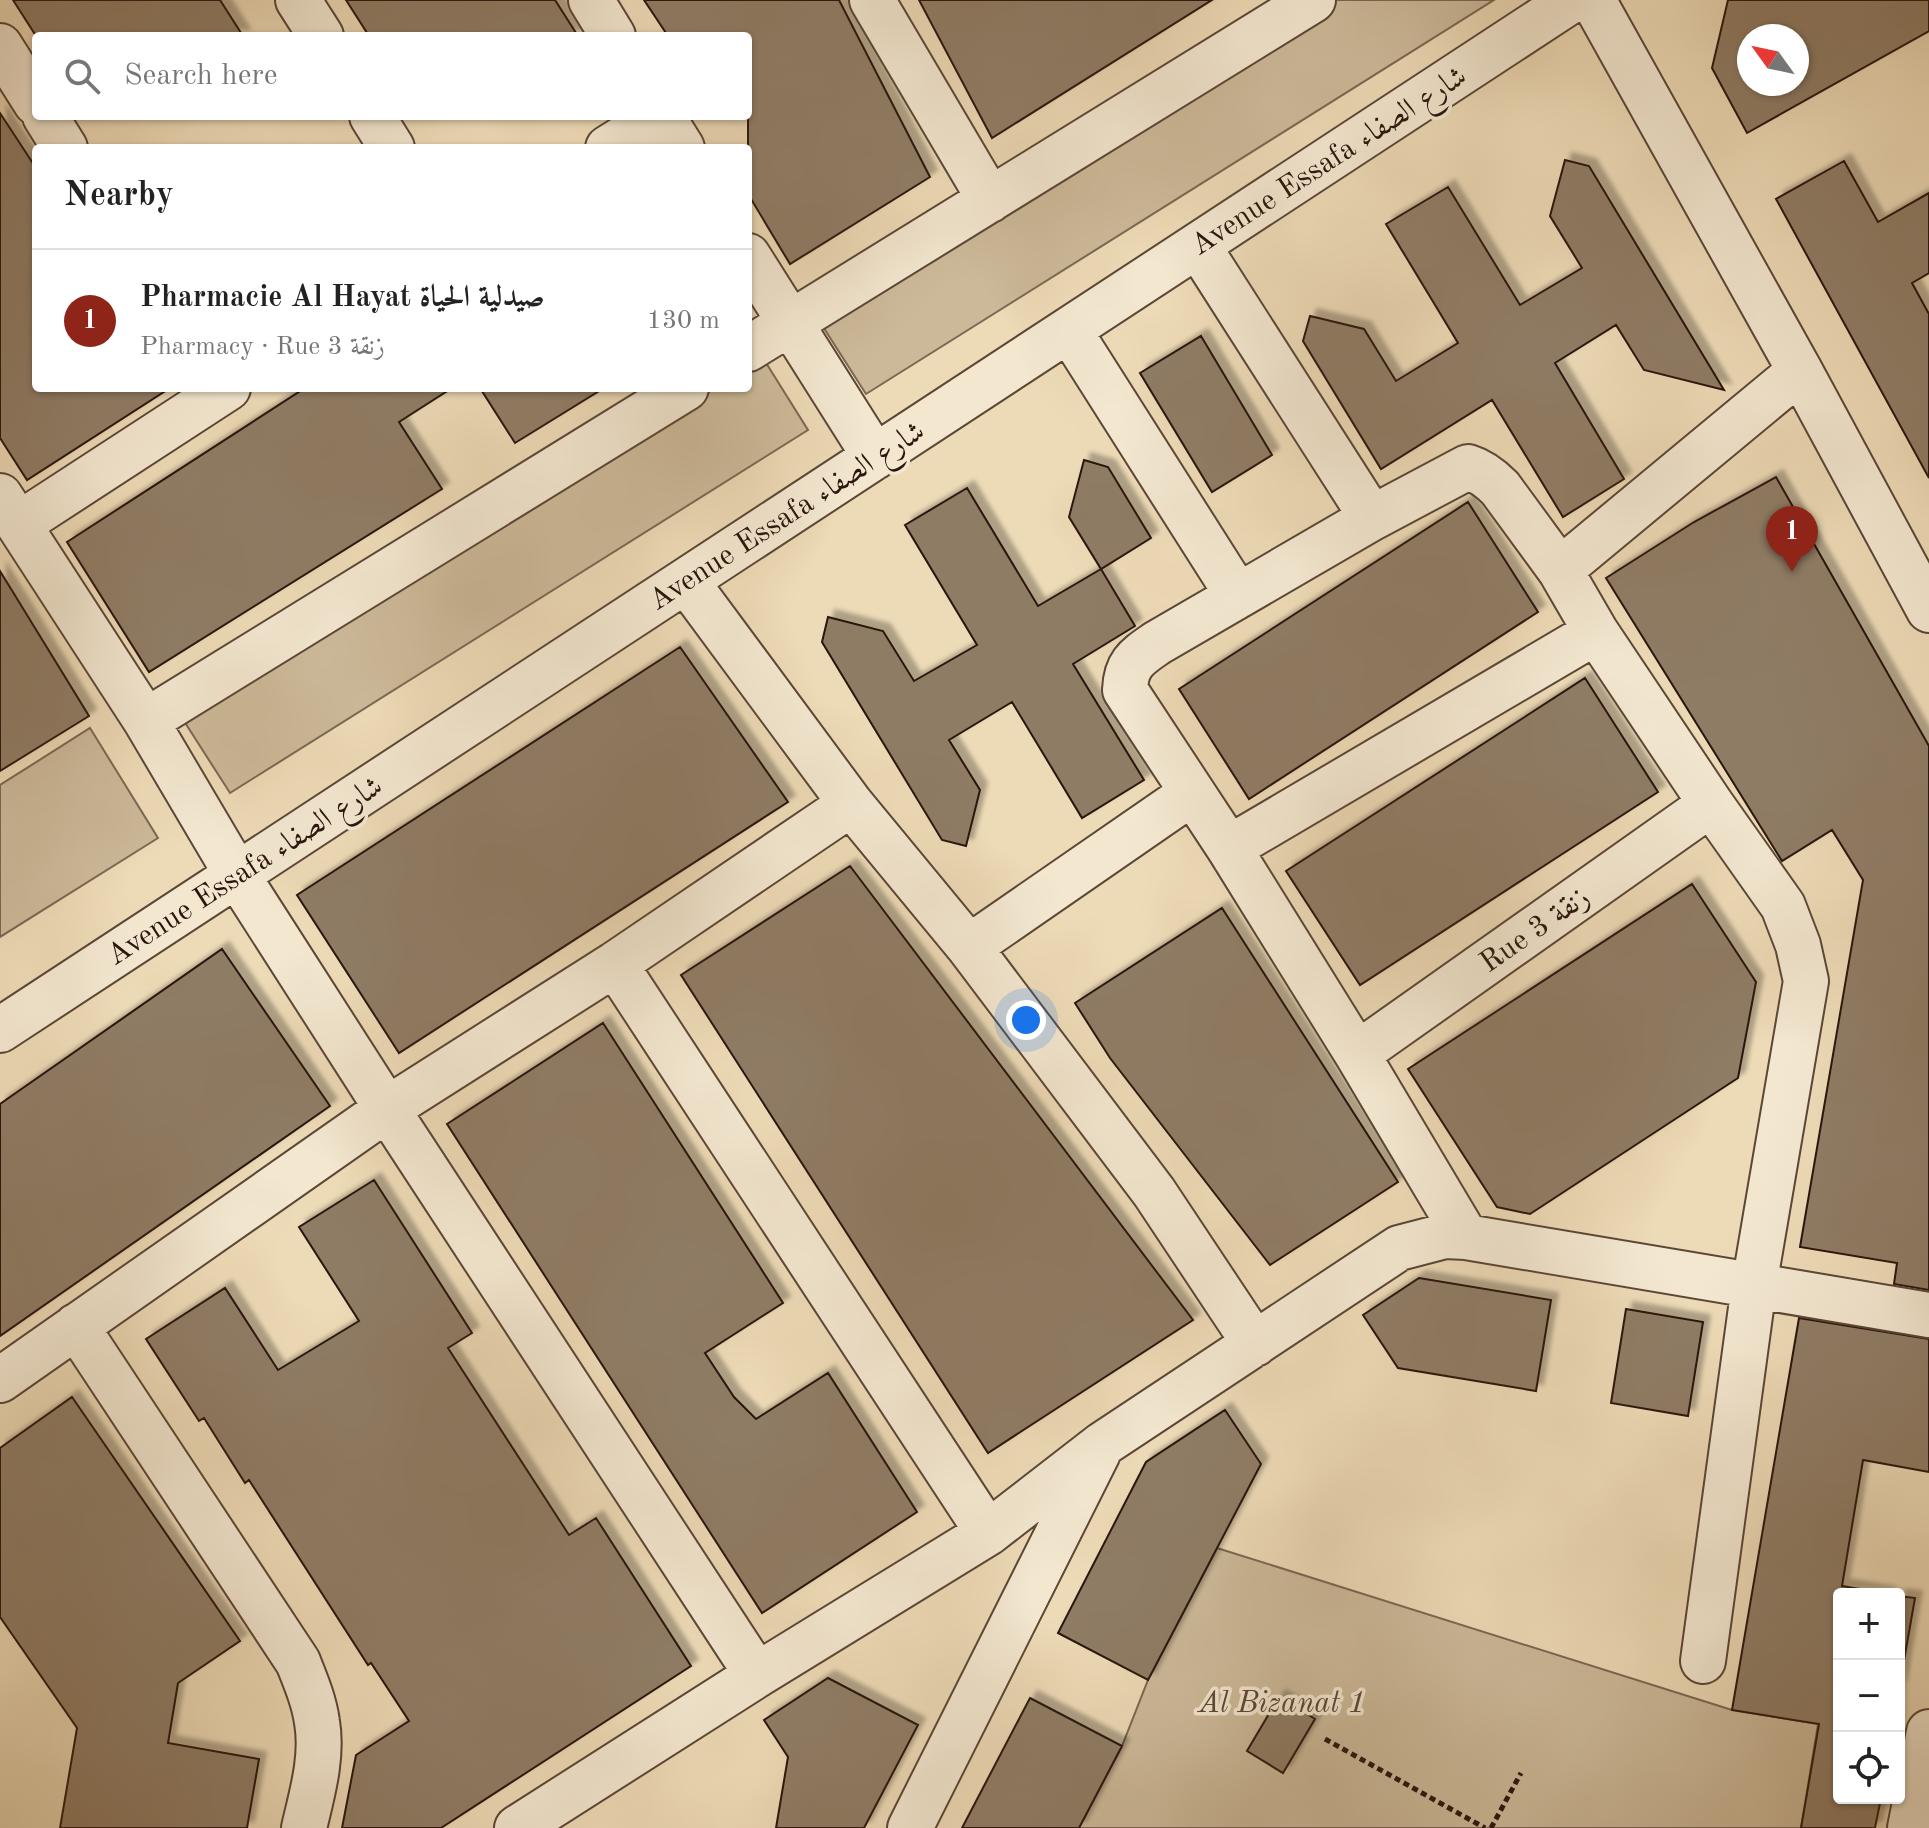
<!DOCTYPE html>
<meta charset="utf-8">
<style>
:root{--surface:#fff;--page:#f2f2f2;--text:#222;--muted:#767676;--line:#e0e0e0;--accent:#8f2418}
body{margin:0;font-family:"Old Standard TT",Amiri,serif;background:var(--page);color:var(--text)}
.controls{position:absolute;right:24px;bottom:24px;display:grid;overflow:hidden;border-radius:8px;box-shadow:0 2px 6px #0004}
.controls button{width:72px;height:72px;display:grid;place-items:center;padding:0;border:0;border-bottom:2px solid var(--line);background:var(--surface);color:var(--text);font:40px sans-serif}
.compass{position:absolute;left:1737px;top:24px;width:72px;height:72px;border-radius:50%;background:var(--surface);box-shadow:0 2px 6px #0004;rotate:303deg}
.you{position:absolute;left:1026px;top:1020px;width:28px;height:28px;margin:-20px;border:6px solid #fff;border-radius:50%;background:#1a73e8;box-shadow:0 0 0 12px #1a73e833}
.badge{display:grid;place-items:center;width:52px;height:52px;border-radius:50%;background:var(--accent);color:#fff;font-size:26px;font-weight:700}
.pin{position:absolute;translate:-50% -66px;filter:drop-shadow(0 2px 4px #0008)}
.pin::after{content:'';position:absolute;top:42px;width:28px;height:24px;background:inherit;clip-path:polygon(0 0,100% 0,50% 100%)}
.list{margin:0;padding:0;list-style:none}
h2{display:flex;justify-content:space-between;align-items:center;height:104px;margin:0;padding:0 32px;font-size:34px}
h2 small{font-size:26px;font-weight:400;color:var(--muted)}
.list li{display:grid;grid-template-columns:52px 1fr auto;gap:24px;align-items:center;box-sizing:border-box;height:144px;padding:0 32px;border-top:2px solid var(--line)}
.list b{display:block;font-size:30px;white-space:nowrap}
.list p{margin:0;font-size:26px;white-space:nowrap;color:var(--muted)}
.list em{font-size:26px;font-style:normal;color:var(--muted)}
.icon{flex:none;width:44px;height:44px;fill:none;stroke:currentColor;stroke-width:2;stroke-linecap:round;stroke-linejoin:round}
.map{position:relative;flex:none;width:1929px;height:1828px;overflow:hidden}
.search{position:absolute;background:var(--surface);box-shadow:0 2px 6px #0004;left:32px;top:32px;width:720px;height:88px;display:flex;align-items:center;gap:20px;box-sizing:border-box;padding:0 28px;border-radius:8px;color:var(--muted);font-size:30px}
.panel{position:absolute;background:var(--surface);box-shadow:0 2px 6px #0004;left:32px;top:144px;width:720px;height:248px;border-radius:8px}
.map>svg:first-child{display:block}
.green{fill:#ccb999;stroke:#7b6753;stroke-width:2}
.building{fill:#8f7b65;stroke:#2a150d;stroke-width:2;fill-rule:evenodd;filter:url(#shadow)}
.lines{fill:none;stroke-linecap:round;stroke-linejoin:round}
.street-casing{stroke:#5b4637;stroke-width:48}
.path{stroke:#2a150d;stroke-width:5;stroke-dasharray:6 4;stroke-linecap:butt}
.street{stroke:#f3e7d0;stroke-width:44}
.labels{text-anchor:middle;stroke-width:7;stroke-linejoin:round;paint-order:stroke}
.street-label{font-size:30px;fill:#2a150d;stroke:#f3e7d0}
.park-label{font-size:30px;font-style:italic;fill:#5b4637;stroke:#f3e7d0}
</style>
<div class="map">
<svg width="1929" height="1828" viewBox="0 0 1929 1828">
<defs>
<filter id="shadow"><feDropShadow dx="7" dy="-7" stdDeviation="2" flood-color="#0004"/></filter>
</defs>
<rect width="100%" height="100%" fill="#eddab6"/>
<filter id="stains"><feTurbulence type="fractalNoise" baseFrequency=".0025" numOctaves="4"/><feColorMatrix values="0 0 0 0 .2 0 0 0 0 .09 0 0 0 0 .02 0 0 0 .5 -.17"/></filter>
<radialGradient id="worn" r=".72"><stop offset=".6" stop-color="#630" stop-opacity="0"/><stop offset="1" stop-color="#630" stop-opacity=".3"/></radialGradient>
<path class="green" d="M1334,0h160l-628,394 -46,-72z
M763,358l45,72 -578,363 -46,-72 531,-333h33v-21z
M90,728l68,110 -158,99v-152z
M1217,1548l515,162 86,14 -17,104h-722l43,-82 26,-66z"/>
<path class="building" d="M13,0h207l23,36h-207z
M346,0h209l23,36h-209z
M644,0h195l91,177 -140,87 -42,-70v-158h-80z
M919,0h293l-220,138z
M1728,0h201v31l-182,102 -35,-65zM1749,36h48v48h-48z
M0,113l36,55v220h134l-143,92 -27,-42z
M1565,160l24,6 135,224 -80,-20 -28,-45 -61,38 69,116 -61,38 -71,-117 -111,69 -78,-128 7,-25 54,13 32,52 62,-38 -72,-119 62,-37 72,118 62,-37 -32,-52z
M1844,161l34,61 51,-29v80l-17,10 17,31v164l-153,-279z
M1201,336l71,119 -60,37 -72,-119z
M305,388h147l-53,34 43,67 -293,183 -82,-130z
M480,388h124l-89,55z
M1084,460l24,7 43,71 -50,31 -32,-52z
M1776,477l153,269v544l-35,-6 3,-21 -97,-16 63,-367 -31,-50 -50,31 -176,-283 88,-56z
M967,488l71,118 63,-37 34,57 -62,38 71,116 -62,38 -70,-116 -63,38 31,50 -14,56 -24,-6 -120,-198 6,-25 55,14 31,50 63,-36 -72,-120z
M1468,502l70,110 -289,187 -70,-110z
M0,571l89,145 -89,55z
M680,647l108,155 -389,251 -102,-158z
M1585,678l73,114 -298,193 -74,-114z
M850,866l343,454 -205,133 -307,-478z
M1692,884l64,98 -18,96 -208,136 -33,-7 -89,-138z
M1222,908l176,274 -128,83 -160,-207 -35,-55z
M222,949l108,157 -330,230v-232z
M603,1023l180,280 -78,50 29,44 22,22 72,-46 89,139 -155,101 -315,-489z
M374,1180l98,153 -24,15 121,187 27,-17 95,148 -250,162h-99l14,-73 53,-34 -38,-58 -3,2 -119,-185 -4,3 -41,-65 -5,3 -53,-82 79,-51 53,82 81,-49 -60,-94z
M1419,1278l132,22 -15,91 -138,-23 -35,-53z
M1626,1309l77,13 -15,94 -77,-13z
M1799,1318l130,21v133l-66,-12 -21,126 47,8h-50v204h42l-6,30h-74l18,-104 -87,-14z
M72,1397l168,244 -62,42 -10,60 91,16 -12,69h-187l17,-100 -77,-111v-169z
M1225,1410l36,54 -113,216 -90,-47 88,-171z
M1899,1596l16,2 -16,91z
M828,1678l90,47 -54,103h-88l12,-71 -24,-37z
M1279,1697l36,22 -32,54 -36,-22z
M1030,1698l92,48 -43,82h-117z"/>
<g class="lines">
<defs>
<path id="street" d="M298,0l23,36
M591,0l22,36
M872,0l118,200
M1593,0l207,371 129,239
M0,46l36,57
M45,116l20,32
M372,116l20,32
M662,116l20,32
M608,148l51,-32
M1198,246l174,272
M748,256l127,201
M1069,330l169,266
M748,349l565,-349
M0,496l146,225 91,154 150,234 370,566
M19,524l209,-136
M1560,570l240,-199
M686,581l165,223 118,143 185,245 101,152
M146,721l540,-333
M1229,848l367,-216
M969,947l223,-154
M615,964l373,569
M0,1030l1572,-1030
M1357,1054l354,-250
M1466,1237l-109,-183 -128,-206 -104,-158c1,-27 12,-33 32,-47l215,-125 96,-51c13,4 22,11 32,21l60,82 36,62 115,172 72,102 15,39 8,36 -52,305 -51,375
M76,1326l222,336c8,20 16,39 19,60 6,35 -5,72 -13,106
M0,1380l387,-271 228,-145 236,-160
M517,1828l240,-153 231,-142 115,-89 296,-196 46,-12 21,1 463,78
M910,1828l188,-375
M1910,1828l19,-96"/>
</defs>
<use href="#street" class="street-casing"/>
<path class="path" d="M1325,1739l160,89
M1491,1828l30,-55"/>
<use href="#street" class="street"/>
</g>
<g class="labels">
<g class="street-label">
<text transform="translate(1328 160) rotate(-33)" y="10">Avenue Essafa شارع الصفاء</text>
<text transform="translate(786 515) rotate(-33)" y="10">Avenue Essafa شارع الصفاء</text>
<text transform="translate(244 870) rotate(-33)" y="10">Avenue Essafa شارع الصفاء</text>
<text transform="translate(1534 929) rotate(-35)" y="10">Rue 3 زنقة</text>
</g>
<g class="park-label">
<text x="1282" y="1712">Al Bizanat 1</text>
</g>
</g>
<rect width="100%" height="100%" filter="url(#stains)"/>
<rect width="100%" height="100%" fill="url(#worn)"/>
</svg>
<div class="controls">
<button>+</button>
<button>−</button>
<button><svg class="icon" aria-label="locate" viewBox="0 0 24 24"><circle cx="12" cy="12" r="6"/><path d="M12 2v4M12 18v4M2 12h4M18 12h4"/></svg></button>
</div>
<svg class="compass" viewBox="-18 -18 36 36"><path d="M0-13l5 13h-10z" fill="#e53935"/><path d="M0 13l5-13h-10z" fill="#767676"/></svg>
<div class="you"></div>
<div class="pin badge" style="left:1792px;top:572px">1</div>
<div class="search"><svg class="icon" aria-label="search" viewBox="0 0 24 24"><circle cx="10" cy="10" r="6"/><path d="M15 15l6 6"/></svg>Search here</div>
<section class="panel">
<h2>Nearby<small></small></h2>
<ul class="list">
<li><span class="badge">1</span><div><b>Pharmacie Al Hayat صيدلية الحياة</b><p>Pharmacy · Rue 3 زنقة</p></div><em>130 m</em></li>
</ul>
</section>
</div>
